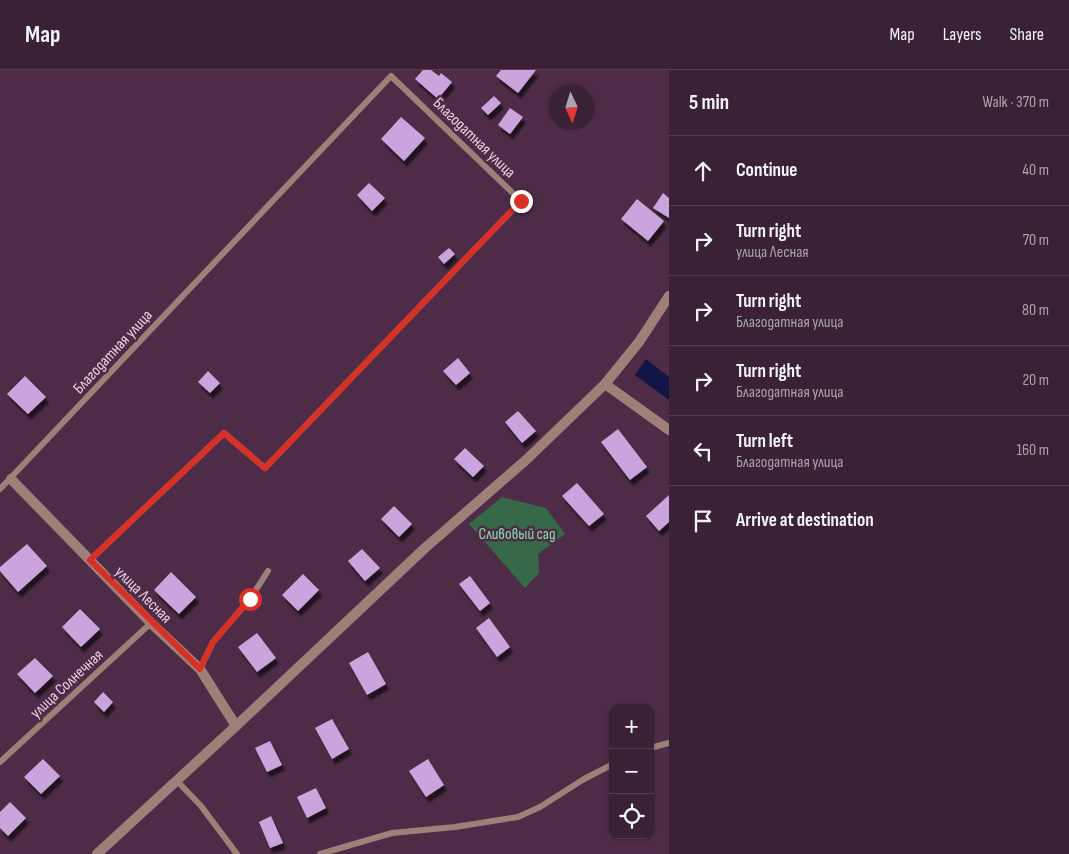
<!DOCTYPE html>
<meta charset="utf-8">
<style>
:root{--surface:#3a2135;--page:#452e41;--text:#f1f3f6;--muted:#aba3ad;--line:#543e50}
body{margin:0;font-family:"Sofia Sans Condensed",sans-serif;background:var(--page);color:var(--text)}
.controls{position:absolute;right:15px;bottom:15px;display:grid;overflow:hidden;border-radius:10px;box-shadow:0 1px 4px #0004}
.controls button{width:45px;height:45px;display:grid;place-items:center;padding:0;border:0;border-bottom:1px solid var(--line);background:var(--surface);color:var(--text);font:25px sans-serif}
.compass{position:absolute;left:549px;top:15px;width:45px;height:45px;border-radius:50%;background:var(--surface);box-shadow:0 1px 4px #0004;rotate:176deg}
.stop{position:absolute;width:15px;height:15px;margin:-11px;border:4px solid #d93025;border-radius:50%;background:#fff}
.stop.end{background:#d93025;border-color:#fff;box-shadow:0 1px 5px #0008}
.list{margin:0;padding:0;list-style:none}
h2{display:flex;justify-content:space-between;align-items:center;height:65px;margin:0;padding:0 20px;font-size:21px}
h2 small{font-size:16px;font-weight:400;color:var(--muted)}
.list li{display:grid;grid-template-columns:32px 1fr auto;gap:15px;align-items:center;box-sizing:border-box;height:70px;padding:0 20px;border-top:1px solid var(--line)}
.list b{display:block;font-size:19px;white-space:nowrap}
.list p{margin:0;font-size:16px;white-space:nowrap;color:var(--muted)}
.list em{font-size:16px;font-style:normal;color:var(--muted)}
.icon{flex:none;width:28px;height:28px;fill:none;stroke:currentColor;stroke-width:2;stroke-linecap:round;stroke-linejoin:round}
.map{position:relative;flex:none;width:669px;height:784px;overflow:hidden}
header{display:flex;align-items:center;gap:30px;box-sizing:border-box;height:70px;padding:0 25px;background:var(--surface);border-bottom:1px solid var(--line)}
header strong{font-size:24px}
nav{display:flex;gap:28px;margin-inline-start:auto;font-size:18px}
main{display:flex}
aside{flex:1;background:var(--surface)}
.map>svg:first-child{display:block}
.green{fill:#366948}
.water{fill:#111444}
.building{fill:#caa5dd;filter:url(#shadow)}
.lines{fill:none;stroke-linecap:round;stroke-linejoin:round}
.service{stroke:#9f8078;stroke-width:6}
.minor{stroke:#9f8078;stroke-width:10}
.tertiary{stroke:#9f8078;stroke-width:10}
.route{stroke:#d93025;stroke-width:6}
.labels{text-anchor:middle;stroke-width:5;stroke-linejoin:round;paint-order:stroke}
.street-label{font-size:16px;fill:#e8d2e3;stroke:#4e2c47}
.park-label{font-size:16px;fill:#85dea3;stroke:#4e2c47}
</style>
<header>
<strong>Map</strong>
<nav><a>Map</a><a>Layers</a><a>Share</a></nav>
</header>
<main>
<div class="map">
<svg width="669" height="784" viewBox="0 0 669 784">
<defs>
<filter id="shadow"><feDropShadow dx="3" dy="5.5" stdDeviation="1" flood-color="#0009"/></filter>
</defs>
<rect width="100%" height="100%" fill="#4e2c47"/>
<path class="green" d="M502,427l44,11 19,26 -27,20 1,19 -14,15 -56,-64z"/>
<path class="water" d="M646,289l23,18v23l-34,-25z"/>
<path class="building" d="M423,0h8l8,6 2,-3 11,9 -14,17 -23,-20z
M501,0h35l-18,23 -22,-17z
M494,26l7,7 -13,12 -7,-7z
M510,38l13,9 -13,17 -12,-9z
M401,47l24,21 -21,23 -23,-22z
M369,113l16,15 -13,13 -15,-16z
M663,123l6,5v20l-16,-10z
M637,129l27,22 -16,20 -27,-22z
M449,178l6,6 -11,10 -6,-7z
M458,288l12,15 -14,12 -13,-14z
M208,301l12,12 -10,10 -12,-11z
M25,306l21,21 -18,17 -21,-20z
M518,341l18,20 -14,12 -17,-21z
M618,359l29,38 -17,13 -29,-38z
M465,378l19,18 -11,11 -19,-18z
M577,413l27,31 -15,12 -27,-30z
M669,425v27l-10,9 -13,-15z
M394,436l18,18 -13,13 -18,-18z
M27,474l20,22 -29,26 -18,-21v-4z
M362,479l18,19 -15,13 -17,-20z
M171,502l25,25 -17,17 -25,-24z
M303,504l16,16 -21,21 -16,-16z
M470,506l20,27 -10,8 -21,-27z
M80,539l20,20 -19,18 -19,-20z
M489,548l21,29 -13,10 -21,-29z
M257,563l19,25 -19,14 -19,-25z
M368,582l18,32 -19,11 -18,-32z
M35,588l18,18 -18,17 -18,-19z
M103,622l10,10 -9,10 -10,-10z
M332,649l17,30 -17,10 -17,-31z
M270,671l12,24 -15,7 -12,-24z
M43,689l17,17 -19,18 -17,-17z
M428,689l16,26 -18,12 -17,-26z
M316,718l10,20 -19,10 -10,-21z
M10,732l16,16 -18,18 -8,-8v-16z
M271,746l12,27 -13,5 -11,-26z"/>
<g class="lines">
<path class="service" d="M0,419l391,-413 130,125 -256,267 -41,-35 -134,127
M200,599l13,-27 37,-43 18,-28
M650,678l19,-5
M0,692l151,-139
M177,711l24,25 36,48
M320,784l72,-21 63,-6 63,-10 22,-10 44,-28 29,-15"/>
<path class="minor" d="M605,314l64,46
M11,409l140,144 49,46 36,57"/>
<path class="tertiary" d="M97,784l139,-128 189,-178 101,-88 79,-76 34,-42 30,-46"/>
</g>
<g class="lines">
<path class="route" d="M250,529l-37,43 -13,27 -110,-109 134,-127 41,35 256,-267"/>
</g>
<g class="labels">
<g class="street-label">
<text transform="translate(475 67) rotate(44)" y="6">Благодатная улица</text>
<text transform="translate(112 281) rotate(-47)" y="6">Благодатная улица</text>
<text transform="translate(144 524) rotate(45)" y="6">улица Лесная</text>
<text transform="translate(66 613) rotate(-43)" y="6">улица Солнечная</text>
</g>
<g class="park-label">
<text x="517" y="469">Сливовый сад</text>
</g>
</g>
</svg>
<div class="controls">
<button>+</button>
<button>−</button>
<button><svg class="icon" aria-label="locate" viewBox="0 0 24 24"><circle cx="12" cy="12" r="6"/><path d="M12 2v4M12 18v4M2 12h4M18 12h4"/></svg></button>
</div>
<svg class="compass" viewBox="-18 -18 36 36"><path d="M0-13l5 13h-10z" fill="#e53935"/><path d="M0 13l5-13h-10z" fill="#aba3ad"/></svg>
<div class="stop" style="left:250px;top:529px"></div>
<div class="stop end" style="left:521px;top:131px"></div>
</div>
<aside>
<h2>5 min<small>Walk · 370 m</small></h2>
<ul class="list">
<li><svg class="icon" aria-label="ahead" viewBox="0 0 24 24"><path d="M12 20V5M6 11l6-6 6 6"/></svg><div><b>Continue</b></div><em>40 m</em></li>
<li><svg class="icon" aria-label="right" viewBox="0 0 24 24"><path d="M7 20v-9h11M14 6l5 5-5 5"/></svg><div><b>Turn right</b><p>улица Лесная</p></div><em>70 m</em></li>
<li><svg class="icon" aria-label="right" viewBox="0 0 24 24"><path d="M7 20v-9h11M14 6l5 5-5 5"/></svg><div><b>Turn right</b><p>Благодатная улица</p></div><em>80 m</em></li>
<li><svg class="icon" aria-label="right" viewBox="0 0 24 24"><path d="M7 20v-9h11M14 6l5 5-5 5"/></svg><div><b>Turn right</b><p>Благодатная улица</p></div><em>20 m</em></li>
<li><svg class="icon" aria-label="left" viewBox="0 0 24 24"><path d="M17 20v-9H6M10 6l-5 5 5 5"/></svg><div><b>Turn left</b><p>Благодатная улица</p></div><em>160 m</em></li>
<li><svg class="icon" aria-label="arrive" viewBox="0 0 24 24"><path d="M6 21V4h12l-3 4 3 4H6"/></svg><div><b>Arrive at destination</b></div></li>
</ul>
</aside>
</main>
